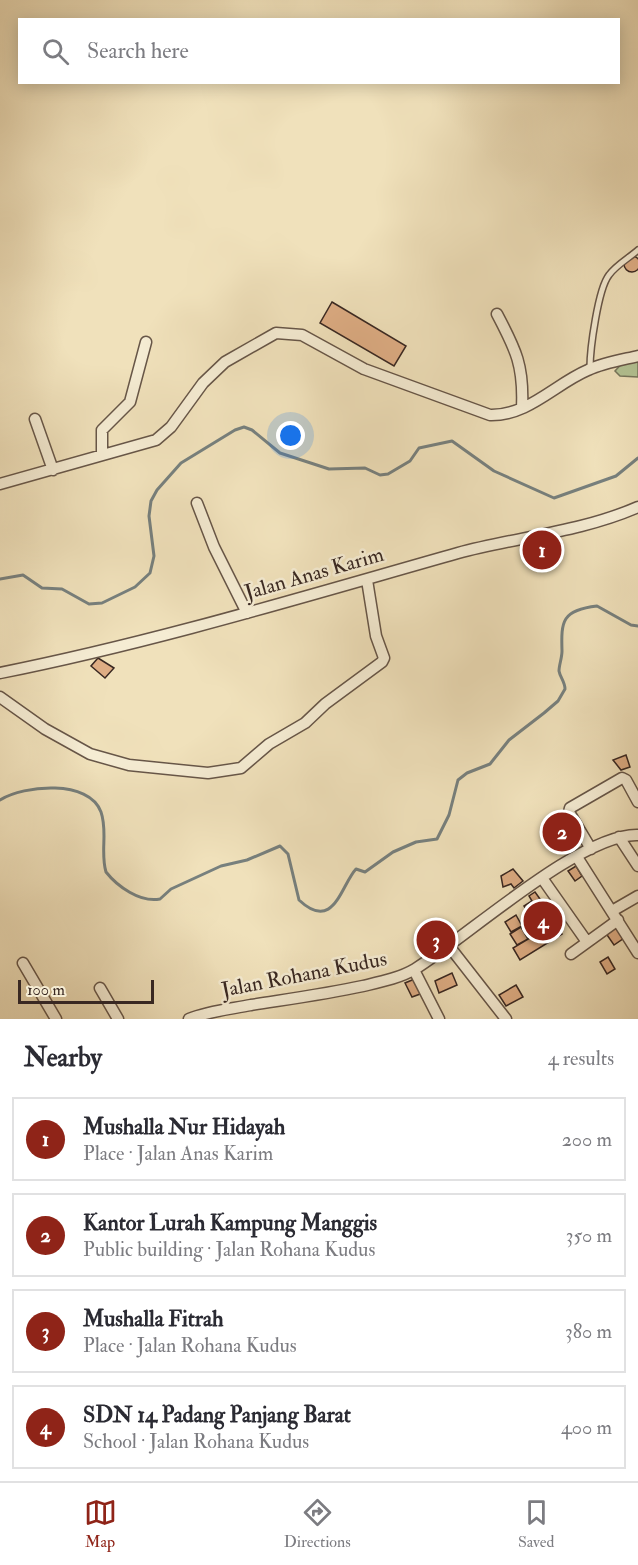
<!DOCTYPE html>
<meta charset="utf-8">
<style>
:root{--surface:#fff;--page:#f7f7f7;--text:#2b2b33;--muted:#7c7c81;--line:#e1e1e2;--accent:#8f2418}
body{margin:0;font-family:"IM FELL Double Pica",serif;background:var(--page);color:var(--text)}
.scale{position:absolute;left:18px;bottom:15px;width:136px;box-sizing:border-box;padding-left:6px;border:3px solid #392822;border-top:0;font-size:16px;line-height:21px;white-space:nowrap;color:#392822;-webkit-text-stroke:4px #f5ecd3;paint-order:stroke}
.you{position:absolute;left:291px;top:436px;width:21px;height:21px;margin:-15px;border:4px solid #fff;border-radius:50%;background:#1a73e8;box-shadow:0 0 0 9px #1a73e833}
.badge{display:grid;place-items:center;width:39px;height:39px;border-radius:50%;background:var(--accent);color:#fff;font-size:20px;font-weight:700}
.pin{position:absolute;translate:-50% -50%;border:3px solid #fff;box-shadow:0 2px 6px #0006}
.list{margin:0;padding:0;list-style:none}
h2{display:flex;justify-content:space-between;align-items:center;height:78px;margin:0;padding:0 24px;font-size:26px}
h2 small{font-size:20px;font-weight:400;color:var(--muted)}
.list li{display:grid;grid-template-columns:39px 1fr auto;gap:18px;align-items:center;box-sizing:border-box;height:84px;margin:0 12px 12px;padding:0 12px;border:2px solid var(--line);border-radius:0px}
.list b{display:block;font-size:22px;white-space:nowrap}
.list p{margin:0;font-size:20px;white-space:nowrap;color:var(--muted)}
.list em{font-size:20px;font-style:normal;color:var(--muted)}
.icon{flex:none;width:33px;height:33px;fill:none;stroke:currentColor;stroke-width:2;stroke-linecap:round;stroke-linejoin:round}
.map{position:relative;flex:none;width:638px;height:1019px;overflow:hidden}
.search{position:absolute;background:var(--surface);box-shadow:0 3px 15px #0003;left:18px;right:18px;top:18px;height:66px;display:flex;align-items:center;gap:15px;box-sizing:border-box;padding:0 21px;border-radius:0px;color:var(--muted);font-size:22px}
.sheet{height:462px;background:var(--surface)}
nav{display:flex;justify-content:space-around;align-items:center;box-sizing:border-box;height:84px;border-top:2px solid var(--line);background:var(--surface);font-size:16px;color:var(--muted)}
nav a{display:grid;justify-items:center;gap:3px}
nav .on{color:var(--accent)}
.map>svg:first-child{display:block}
.green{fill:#b4c495;stroke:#76765c;stroke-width:1.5}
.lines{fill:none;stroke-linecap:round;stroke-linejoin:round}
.stream{stroke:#77807e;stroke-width:3}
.building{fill:#dead84;stroke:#392822;stroke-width:1.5}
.lane-casing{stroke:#675648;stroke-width:8}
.street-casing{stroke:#675648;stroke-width:13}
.lane{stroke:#f5ecd3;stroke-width:5}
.street{stroke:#f5ecd3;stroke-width:10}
.labels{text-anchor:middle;stroke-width:5;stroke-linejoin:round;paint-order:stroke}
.street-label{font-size:21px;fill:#392822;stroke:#f5ecd3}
</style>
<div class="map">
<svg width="638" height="1019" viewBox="0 0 638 1019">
<rect width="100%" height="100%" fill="#f0e1bb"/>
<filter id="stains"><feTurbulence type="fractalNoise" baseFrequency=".00333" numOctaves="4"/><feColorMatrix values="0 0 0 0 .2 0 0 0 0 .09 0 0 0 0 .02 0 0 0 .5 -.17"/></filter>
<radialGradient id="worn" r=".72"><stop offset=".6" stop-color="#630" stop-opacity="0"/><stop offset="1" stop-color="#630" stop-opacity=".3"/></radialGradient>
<path class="green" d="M638,355v22l-18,-1 -5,-5 13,-14z"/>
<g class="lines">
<path class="stream" d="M0,579l23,-4 19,13 20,1 27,15 13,-1 33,-16 15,-14 4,-17 -5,-40 2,-15 6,-11 24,-27 54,-33 9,-3 8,3 28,23 49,16 36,-1 15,7 8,-1 22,-13 9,-13 33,-7 42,30 60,27 62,-22 22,-18
M0,800c24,-15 89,-21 101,12 7,20 -1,40 5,60 11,14 34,31 54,27l11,-10 50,-23 26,-6 33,-14 8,8 11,46c35,33 42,-15 57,-31l9,3 28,-20 23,-10 21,-3 12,-24 9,-35 9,-7 23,-9 19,-24 35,-27 14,-12 7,-12c0,-7 -5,-12 -6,-18 0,-6 3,-13 3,-20 -1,-30 0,-41 35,-45l34,19 7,1"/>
</g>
<path class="building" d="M624 264a8 8 0 1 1 16 0a8 8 0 1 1-16 0Z
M332,302l74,44 -12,20 -74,-43z
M538,541l14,6 -6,14 -15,-7z
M98,658l16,10 -9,10 -14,-12z
M626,755l4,12 -9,3 -8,-10z
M561,816l4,7 3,-2 8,19 -8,8h-6l-14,-25z
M576,866l6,10 -7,5 -7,-10z
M513,869l10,12 -9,7 -3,-4 -8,3 -2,-11z
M535,892l5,7 -2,1 24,34 -42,26 -7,-12 27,-16 -16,-26 8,-5 -3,-5z
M516,915l6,11 -11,6 -6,-10z
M618,923l9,13 -13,9 -9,-13z
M521,927l7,12 -11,6 -7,-11z
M438,930l9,12 -13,9 -9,-13z
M608,957l7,12 -8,5 -7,-12z
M452,973l5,12 -18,8 -4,-12z
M417,978l6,15 -11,4 -7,-14z
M516,985l7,12 -17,9 -7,-11z"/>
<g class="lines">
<defs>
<path id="lane" d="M590,368c0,-19 8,-79 19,-93 7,-10 20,-17 29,-25"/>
<path id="street" d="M497,314c19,36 27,52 25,94
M35,419l18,51
M102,454v-24l28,-28 16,-60
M0,484l156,-44 15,-13 32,-44 22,-21 51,-29 26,2 62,34 126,46c38,1 65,-31 98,-45 15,-7 33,-10 50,-14
M197,503l17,44 33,66
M0,673c155,-31 306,-77 458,-120 59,-16 123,-21 180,-46
M0,697l45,32 45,25 39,11 79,8 33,-5 28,-24 36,-21 20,-19 57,-42 2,-4 -8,-22 -9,-56
M619,837l19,29
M591,849l-22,-37 1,-4 52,-30 4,2 12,22
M577,857l61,96
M542,878l45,64
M612,911l26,-15
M449,946l57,73
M571,954l47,-34
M23,963l33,56
M414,970l25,49
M100,988l18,31
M189,1019c20,-8 42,-10 62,-14 38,-6 75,-11 112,-19 17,-4 37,-8 52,-17 52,-32 166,-136 223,-134"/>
</defs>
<use href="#lane" class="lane-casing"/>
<use href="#street" class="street-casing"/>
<use href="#lane" class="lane"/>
<use href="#street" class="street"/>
</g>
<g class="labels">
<g class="street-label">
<text transform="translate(314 573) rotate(-16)" y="7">Jalan Anas Karim</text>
<text transform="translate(304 974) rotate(-11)" y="7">Jalan Rohana Kudus</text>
</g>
</g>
<rect width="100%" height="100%" filter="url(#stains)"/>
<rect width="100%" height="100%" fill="url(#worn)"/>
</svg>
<div class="scale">100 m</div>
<div class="you"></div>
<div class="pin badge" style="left:542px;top:550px">1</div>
<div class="pin badge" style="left:562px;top:832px">2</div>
<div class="pin badge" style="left:436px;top:940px">3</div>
<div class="pin badge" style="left:543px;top:921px">4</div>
<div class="search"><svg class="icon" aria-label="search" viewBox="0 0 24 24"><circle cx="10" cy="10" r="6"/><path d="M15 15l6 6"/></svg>Search here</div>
</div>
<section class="sheet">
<h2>Nearby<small>4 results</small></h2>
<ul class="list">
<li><span class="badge">1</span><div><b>Mushalla Nur Hidayah</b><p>Place · Jalan Anas Karim</p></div><em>200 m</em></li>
<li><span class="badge">2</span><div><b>Kantor Lurah Kampung Manggis</b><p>Public building · Jalan Rohana Kudus</p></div><em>350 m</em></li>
<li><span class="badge">3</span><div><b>Mushalla Fitrah</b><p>Place · Jalan Rohana Kudus</p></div><em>380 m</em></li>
<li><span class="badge">4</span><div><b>SDN 14 Padang Panjang Barat</b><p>School · Jalan Rohana Kudus</p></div><em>400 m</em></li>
</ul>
</section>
<nav>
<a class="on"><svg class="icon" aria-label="map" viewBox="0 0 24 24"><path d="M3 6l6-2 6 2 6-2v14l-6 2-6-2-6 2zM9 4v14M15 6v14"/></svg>Map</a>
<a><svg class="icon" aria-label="directions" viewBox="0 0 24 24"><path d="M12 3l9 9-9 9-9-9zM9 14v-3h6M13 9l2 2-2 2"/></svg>Directions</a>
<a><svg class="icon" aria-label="saved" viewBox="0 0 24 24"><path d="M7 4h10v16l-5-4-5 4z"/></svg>Saved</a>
</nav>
